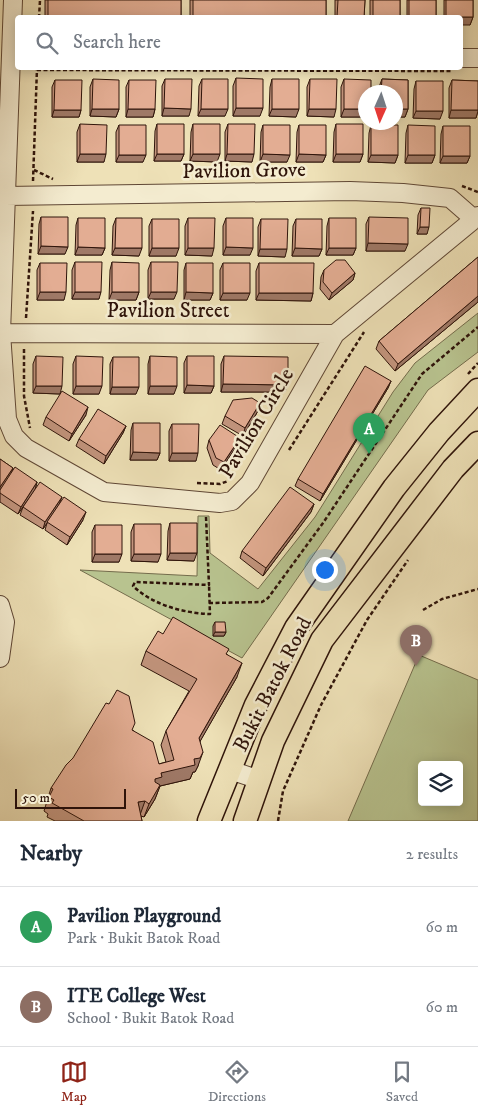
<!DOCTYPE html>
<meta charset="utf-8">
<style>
:root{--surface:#fff;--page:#f6f6f7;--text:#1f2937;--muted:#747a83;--line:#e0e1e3;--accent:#8f2418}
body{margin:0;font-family:"IM FELL DW Pica",serif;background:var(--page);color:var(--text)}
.controls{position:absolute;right:15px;bottom:15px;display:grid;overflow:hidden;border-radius:5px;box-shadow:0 2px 12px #0003}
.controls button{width:45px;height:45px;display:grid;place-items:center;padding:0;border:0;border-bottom:1px solid var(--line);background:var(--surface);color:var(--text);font:25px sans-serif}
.compass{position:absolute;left:358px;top:85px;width:45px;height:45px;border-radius:50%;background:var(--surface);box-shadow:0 2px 12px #0003;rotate:183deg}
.scale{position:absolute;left:15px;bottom:12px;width:111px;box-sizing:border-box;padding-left:5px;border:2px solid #2f140a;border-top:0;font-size:14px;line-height:18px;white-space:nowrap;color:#2f140a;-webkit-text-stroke:4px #f4ecd0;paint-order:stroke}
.you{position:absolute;left:324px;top:569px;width:18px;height:18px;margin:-12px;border:4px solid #fff;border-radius:50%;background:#1a73e8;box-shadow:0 0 0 8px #1a73e833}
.badge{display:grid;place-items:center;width:32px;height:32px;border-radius:50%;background:var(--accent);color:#fff;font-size:16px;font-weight:700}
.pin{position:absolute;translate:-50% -41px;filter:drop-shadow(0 1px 2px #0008)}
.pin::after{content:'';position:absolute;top:26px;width:18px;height:15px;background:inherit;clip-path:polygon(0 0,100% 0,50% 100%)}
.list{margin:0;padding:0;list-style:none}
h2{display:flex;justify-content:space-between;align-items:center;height:65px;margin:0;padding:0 20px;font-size:21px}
h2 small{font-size:16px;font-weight:400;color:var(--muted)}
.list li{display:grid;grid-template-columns:32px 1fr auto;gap:15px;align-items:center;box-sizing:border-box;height:80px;padding:0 20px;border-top:1px solid var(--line)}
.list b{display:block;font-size:19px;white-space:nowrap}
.list p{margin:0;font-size:16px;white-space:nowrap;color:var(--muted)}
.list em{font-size:16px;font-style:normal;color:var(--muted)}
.icon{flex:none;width:28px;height:28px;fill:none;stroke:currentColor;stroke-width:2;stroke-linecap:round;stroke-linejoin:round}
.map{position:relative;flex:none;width:478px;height:821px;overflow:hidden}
.search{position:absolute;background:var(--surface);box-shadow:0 2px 12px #0003;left:15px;right:15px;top:15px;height:55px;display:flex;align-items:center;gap:12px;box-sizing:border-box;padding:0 18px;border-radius:5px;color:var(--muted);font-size:19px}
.sheet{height:225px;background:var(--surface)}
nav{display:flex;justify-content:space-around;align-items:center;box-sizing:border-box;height:70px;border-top:1px solid var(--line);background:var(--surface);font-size:14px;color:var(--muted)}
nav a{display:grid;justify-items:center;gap:2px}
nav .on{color:var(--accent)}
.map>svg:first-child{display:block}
.green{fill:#b8c38f;stroke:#746c4c;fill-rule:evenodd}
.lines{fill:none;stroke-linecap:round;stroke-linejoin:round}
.minor-casing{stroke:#5f4735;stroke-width:20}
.major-casing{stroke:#2f140a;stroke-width:25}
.path{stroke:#2f140a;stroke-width:2.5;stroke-dasharray:4 2.5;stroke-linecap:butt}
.minor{stroke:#f4ecd0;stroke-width:18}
.major{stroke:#eee1b7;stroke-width:22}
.wall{fill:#c3957e;stroke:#2f140a}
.shaded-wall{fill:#9f7967;stroke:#2f140a}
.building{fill:#e3ad93;stroke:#2f140a}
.labels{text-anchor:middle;stroke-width:5;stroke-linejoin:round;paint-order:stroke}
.street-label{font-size:21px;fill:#2f140a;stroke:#f4ecd0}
</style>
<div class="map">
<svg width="478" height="821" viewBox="0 0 478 821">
<rect width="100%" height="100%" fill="#eee1b7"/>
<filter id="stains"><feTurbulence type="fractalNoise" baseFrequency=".004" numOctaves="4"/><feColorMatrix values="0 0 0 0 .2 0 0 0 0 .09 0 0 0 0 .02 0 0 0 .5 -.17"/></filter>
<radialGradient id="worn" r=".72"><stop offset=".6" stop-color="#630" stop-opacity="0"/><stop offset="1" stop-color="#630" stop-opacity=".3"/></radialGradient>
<path class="green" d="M478,313v39l-50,38 -186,268 -162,-88 117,6 1,-60h11l1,37 48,36 57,-72 78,-125 22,-29z
M419,655l59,25v141h-130zM422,765h37v37h-37z"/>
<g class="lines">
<defs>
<path id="minor" d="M13,0l-12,333 6,86 7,17 12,12 78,44 116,11 12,-2 18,-18 85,-149 143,-118
M460,58h18
M6,196l344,-5 53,2 47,5 24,21
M1,333l334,1
M0,605l5,17 -5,36
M230,770l30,10"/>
<path id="major" d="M209,821l47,-116 40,-77 98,-140 45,-56 39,-42
M245,821l28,-80 49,-101 131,-171 25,-26"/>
</defs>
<use href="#minor" class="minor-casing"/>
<use href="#major" class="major-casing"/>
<path class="path" d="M39,18l1,-18
M37,70l415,1
M34,170l19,9
M33,181l4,-113
M462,186l16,6
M26,318l7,-107
M24,349v47l6,32
M468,374l10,-11
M289,450l75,-118
M197,483l23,1 8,-3
M206,517l3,68 -74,-3 -2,4c20,19 50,27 77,28l-1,-29
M209,603l53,-1 6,-4 55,-75 99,-149 56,-47
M423,610l19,-11 36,-10
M278,821l5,-30 38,-86 46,-85 41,-60"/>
<use href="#minor" class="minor"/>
<use href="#major" class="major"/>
</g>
<path class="wall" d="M45,0h136v18h-136z
M190,0h136v18h-136z
M335,0h30l-1,18h-29z
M370,0h30v18h-30z
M407,0h29v18h-29z
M444,0h29v17l-3,8 -10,-7h-16z
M236,78l24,38h-27v-30z
M93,79l26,30 -3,8 -26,-1v-29z
M165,79l24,37h-27v-30z
M202,79l23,37h-27l1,-30z
M272,79l24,38 -27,-1 1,-29z
M310,79l24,38 -27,-1v-29z
M344,79l22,13v25h-25v-30z
M382,79l26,1v29l-3,8h-9v-25h-17v-5z
M55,80l26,30 -2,7h-27v-30z
M129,80l26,29 -2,8h-27v-30z
M452,80l26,1v30l-2,7h-27v-30z
M416,81l24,38 -27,-1 1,-29z
M80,124l24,38h-27v-30z
M157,124l27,30 -3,7h-27l1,-30z
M193,124l24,38 -27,-1 1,-29z
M228,124l24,38 -27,-1v-29z
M336,124l27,30 -3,8h-27l1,-30z
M119,125l24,37h-27v-30z
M263,125l24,37h-27l1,-30z
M299,125l27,30 -3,7h-27l1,-30z
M371,125l27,30 -3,8 -27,-1 1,-29z
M408,125l27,30 -3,8h-27l1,-30z
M443,126l27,30 -3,7h-27l1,-29z
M421,208l6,26h-10l1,-19z
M41,217l24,37h-27l1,-30z
M369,217l36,34h-39v-27z
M78,218l27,30 -3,7h-27l1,-30z
M116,218l23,38 -27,-1 1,-29z
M188,218l24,38 -27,-1v-29z
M226,218l24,37h-27v-29z
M329,218l27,30 -3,7h-27l1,-29z
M152,219l24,37h-27v-30z
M261,219l24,38 -27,-1v-29z
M296,219l26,30 -3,7h-27l1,-30z
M478,257v45l-83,69 -19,-22 3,-8z
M75,262l24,37h-27v-29z
M112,262l27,30 -3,8h-27l1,-30z
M151,262l23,37h-26v-29z
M40,263l24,37h-27v-30z
M186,263l27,30 -3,7h-26v-30z
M223,263l24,37h-27v-30z
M259,263l54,30 -2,8 -55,-1v-29z
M324,270l31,3 -2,7 -24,20 -9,-11 1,-12z
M36,356l24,38 -27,-1v-29z
M76,356l23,38h-26v-30z
M150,356l24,38h-26v-30z
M187,356l27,30 -3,7h-27v-30z
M224,356l61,36h-64v-28z
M113,357l23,37h-26v-30z
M391,381l-3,7 -68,113 -25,-15 3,-7z
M258,411l-15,25 -21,-12 3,-8z
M86,415l-17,26 -26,-16 3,-8z
M133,423l27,30 -3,7h-27l1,-30z
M172,424l24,37h-27v-30z
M126,426l-3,7 -19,31 -28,-18 3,-7z
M240,438l-3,7 -16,25 -8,-5 -6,-17 2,-8z
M0,459l13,9 -2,5 26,9 -2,8 -17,24 -18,-12z
M60,504l23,16 -16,25 -22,-15 2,-7 -4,6 -23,-14 3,-8z
M314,504l-3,8 -48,64 -23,-18 2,-7z
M170,523l24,38 -27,-1 1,-29z
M134,524l24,38 -27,-1v-29z
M95,525l24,37h-27v-30z
M215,622l11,10 -2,4h-11v-10z
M163,634l64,20 10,23 -37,64 -2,25 -3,6h-2l-3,7 -30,7 -5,13 -11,18 -3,-1 1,5h-87l-8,-4 1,-3 -4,-3 7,-23 82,-58 26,34 7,-2 -5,-17 5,-14 23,-40 -48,-26 5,-14z"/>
<path class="shaded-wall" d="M446,17h27l-3,8h-10v-7z
M164,108l27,1 -2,7h-27z
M236,108h27l-3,8h-27z
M92,109h27l-3,8 -26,-1z
M128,109h27l-2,8h-27z
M201,109h27l-3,7h-27z
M272,109h27l-3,8 -27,-1z
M309,109h27l-2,8 -27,-1z
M344,109h22v8h-25z
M396,109h12l-3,8h-9z
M54,110h27l-2,7h-27z
M451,110h27v1l-2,7h-27z
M416,111h27l-3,8 -27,-1z
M80,154h26l-2,8h-27z
M157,154h27l-3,7h-27z
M193,154h27l-3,8 -27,-1z
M227,154h27l-2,8 -27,-1z
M263,154l27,1 -3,7h-27z
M299,154l27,1 -3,7h-27z
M336,154h27l-3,8h-27z
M119,155h27l-3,7h-27z
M371,155h27l-3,8 -27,-1z
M408,155h27l-3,8h-27z
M443,156h27l-3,7h-27z
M420,227h9l-2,7h-10z
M368,243l40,1 -3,7h-39z
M41,246l27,1 -3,7h-27z
M78,247l27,1 -3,7h-27z
M226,247l27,1 -3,7h-27z
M115,248h27l-3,8 -27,-1z
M152,248h27l-3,8h-27z
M188,248h26l-2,8 -27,-1z
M295,248l27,1 -3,7h-27z
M329,248h27l-3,7h-27z
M260,249h27l-2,8 -27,-1z
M355,273l-2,7 -24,20 3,-7z
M40,292h26l-2,8h-27z
M75,292h26l-2,7h-27z
M112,292h27l-3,8h-27z
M151,292h26l-3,7h-26z
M186,292l27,1 -3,7h-26z
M223,293h27l-3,7h-27z
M259,293h54l-2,8 -55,-1z
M478,296v6l-83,69 3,-7z
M391,381l-3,7 -68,113 3,-7z
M223,384l65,1 -3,7h-64z
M187,385l27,1 -3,7h-27z
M36,386h26l-2,8 -27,-1z
M76,386h26l-3,8h-26z
M150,386h27l-3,8h-26z
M112,387h27l-3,7h-26z
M260,403l-2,8 -15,25 2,-8z
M88,407l-2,8 -17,26 3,-7z
M126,426l-3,7 -19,31 2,-8z
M240,438l-3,7 -16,25 3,-8z
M133,452l27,1 -3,7h-27z
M172,453h26l-2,8h-27z
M13,468l-2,7 -11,16v-4z
M37,482l-2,8 -17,24 3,-7z
M62,497l-3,8 -16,24 2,-7z
M314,504l-3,8 -48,64 3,-8z
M86,512l-3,8 -16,25 3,-8z
M170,553h27l-3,8 -27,-1z
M95,554h27l-3,8h-27z
M134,554h27l-3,8 -27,-1z
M215,632h11l-2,4h-11z
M242,663l-5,14 -43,75 5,-14z
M203,752l-5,14 -3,6h-2l-3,7 -30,7 -5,13 -11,18 5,-13 6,-25 6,-6 33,-14z
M145,801l-5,14 -2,-13z"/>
<path class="building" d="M48,0h133v18h-133z
M193,0h133v18h-133z
M338,0h27l-1,18 -27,-1z
M373,0h27v18h-27z
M409,0h27v17h-27z
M446,0h27v17h-27z
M236,78l27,1v29h-27z
M93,79l26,1v29h-27z
M165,79h27l-1,30 -27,-1z
M202,79h26v30h-27z
M272,79h27v30h-27z
M310,79h27l-1,30h-27z
M344,79l27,1v12h-5v17h-22z
M382,79l26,1v29h-12v-17h-15z
M55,80h27l-1,30h-27z
M129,80h27l-1,29h-27z
M452,80l26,1v29h-27z
M416,81h27v30h-27z
M80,124l27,1 -1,29h-26z
M157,124h27v30h-27z
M193,124h27v30h-27z
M228,124h27l-1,30h-27z
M336,124h27v30h-27z
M119,125h27v30h-27z
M263,125h27v30l-27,-1z
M299,125h27v30l-27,-1z
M371,125h27v30h-27z
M408,125l27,1v29h-27z
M443,126h27v30h-27z
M421,208h9l-1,19h-9z
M41,217h27v30l-27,-1z
M369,217l39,1v26l-40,-1z
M78,218h27v30l-27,-1z
M116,218h26v30h-27z
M188,218h27l-1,30h-26z
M226,218h27v30l-27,-1z
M329,218h27v30h-27z
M152,219h27v29h-27z
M261,219h27l-1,30h-27z
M296,219h26v30l-27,-1z
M478,257v39l-80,68 -19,-23z
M336,260h9l10,13 -23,20 -9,-11 1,-12z
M75,262h27l-1,30h-26z
M112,262l27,1v29h-27z
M151,262h27l-1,30h-26z
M40,263h27l-1,29h-26z
M186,263h27v30l-27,-1z
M223,263h27v30h-27z
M259,263h55l-1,30h-54z
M36,356l27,1 -1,29h-26z
M76,356l27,1 -1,29h-26z
M150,356l27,1v29h-27z
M187,356h27v30l-27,-1z
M224,356l64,1v28l-65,-1z
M113,357h26v30h-27z
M365,366l26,15 -68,113 -25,-15z
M62,391l26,16 -16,27 -26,-17z
M252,398l8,5 -15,25 -20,-12 8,-16z
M98,409l28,17 -20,30 -27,-17z
M133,423h27v30l-27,-1z
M172,424h27l-1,29h-26z
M220,425l20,13 -16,24 -8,-4 -7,-18z
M0,459l13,9 -13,19z
M15,467l22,15 -16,25 -21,-14v-3z
M40,482l22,15 -17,25 -22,-15z
M290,487l24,17 -48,64 -24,-17z
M64,497l22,15 -16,25 -23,-15z
M170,523h27v30h-27z
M134,524h27v30h-27z
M95,525h27v29h-27z
M173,617l56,32 -3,5 16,9 -43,75 4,14 -3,6 -6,1 1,6 -34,8 1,4 -7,2v3l5,3 -11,19 -4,-3 -7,1 4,19h-58l-32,-18 2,-3 -5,-3 4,-8 -2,-1 15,-23 7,-7 33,-55 3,1 8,-14 12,6 6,27 -3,7 21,12 6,22 15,-4 -8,-29 31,-52 -51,-28 12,-20 5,3z
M215,622h10l1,10h-11z"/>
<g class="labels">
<g class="street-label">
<text transform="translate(244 170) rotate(-1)" y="7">Pavilion Grove</text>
<text x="168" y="317">Pavilion Street</text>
<text transform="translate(256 423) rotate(-59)" y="7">Pavilion Circle</text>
<text transform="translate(272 684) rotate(-63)" y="7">Bukit Batok Road</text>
</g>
</g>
<rect width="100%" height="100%" filter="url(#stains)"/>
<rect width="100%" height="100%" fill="url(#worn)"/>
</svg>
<div class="controls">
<button><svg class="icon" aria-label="layers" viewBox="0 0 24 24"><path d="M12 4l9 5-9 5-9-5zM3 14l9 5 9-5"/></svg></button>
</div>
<svg class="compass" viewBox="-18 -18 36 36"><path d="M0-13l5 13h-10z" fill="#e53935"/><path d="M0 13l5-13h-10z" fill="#747a83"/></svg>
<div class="scale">50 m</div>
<div class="you"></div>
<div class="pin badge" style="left:369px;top:454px;background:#2e9e5b">A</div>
<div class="pin badge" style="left:416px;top:666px;background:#8d6e63">B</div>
<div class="search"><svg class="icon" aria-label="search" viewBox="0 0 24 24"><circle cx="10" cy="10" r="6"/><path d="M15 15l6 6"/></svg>Search here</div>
</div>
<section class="sheet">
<h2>Nearby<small>2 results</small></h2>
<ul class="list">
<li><span class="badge" style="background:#2e9e5b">A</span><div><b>Pavilion Playground</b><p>Park · Bukit Batok Road</p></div><em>60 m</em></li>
<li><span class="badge" style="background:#8d6e63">B</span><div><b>ITE College West</b><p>School · Bukit Batok Road</p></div><em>60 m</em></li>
</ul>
</section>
<nav>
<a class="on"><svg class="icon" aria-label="map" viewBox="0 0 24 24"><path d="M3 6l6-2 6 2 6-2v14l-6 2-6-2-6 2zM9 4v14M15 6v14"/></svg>Map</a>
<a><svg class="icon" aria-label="directions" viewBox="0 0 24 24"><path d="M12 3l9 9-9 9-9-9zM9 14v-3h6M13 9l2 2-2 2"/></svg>Directions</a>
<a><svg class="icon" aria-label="saved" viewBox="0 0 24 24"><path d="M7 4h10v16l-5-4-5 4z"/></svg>Saved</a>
</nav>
